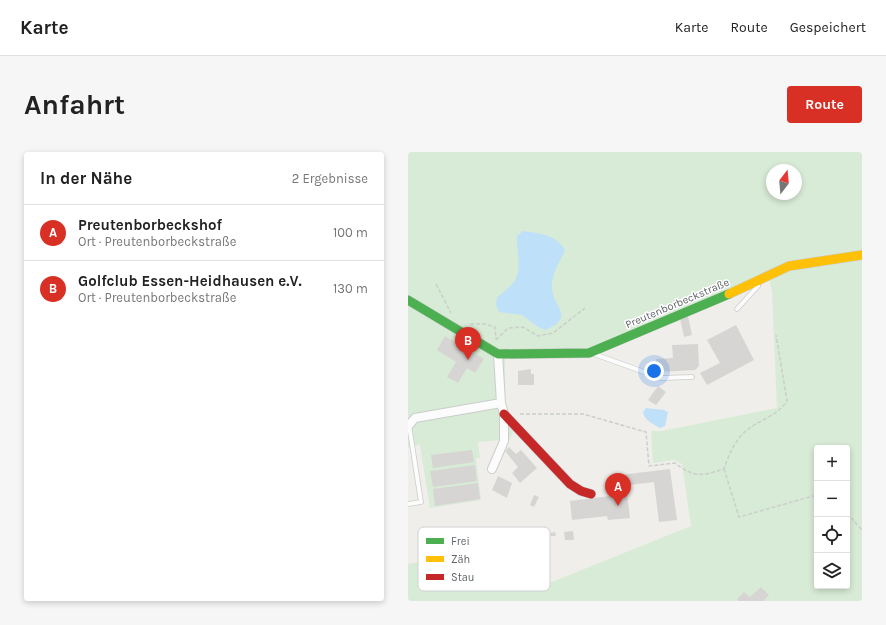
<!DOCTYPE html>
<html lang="de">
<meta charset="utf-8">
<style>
:root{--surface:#fff;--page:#f6f6f6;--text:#222;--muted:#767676;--line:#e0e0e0;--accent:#d93025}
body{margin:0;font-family:Karla,sans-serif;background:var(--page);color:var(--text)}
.controls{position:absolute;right:12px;bottom:12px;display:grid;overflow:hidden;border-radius:4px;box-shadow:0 2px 6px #0003}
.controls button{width:36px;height:36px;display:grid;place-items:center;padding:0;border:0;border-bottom:1px solid var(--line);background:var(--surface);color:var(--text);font:20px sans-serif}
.compass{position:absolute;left:358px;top:12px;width:36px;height:36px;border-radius:50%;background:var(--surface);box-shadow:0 2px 6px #0003;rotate:16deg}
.you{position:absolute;left:246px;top:219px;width:14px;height:14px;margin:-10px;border:3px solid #fff;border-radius:50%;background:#1a73e8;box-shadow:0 0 0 6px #1a73e833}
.badge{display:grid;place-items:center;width:26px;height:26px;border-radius:50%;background:var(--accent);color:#fff;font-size:13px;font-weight:700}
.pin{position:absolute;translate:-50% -33px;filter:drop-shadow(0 1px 2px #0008)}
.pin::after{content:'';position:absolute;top:21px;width:14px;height:12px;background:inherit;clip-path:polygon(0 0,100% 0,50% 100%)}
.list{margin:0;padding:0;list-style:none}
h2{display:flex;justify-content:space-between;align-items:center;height:52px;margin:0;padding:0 16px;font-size:17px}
h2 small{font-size:13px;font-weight:400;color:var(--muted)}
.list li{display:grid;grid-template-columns:26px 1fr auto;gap:12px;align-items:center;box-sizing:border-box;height:56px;padding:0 16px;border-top:1px solid var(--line)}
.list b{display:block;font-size:15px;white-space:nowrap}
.list p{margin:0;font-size:13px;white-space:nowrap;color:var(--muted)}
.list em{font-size:13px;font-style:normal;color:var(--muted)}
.icon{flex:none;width:22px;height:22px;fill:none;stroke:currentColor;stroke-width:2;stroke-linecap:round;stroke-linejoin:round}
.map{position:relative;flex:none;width:454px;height:449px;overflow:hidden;border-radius:4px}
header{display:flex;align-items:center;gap:24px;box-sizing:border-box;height:56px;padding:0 20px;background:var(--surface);border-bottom:1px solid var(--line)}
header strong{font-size:19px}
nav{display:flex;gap:22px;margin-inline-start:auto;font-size:14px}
.intro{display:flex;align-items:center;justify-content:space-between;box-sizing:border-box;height:96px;padding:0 24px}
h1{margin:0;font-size:28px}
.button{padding:10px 18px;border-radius:4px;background:var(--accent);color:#fff;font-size:14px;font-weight:700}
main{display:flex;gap:24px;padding:0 24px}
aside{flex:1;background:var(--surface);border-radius:4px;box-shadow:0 2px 6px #0003}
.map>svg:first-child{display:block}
.green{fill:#d8ebd6;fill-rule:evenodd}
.water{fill:#bfe0f9}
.building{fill:#d6d5d3}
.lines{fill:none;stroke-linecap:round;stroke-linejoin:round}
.lane-casing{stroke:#cbcccc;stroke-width:5.5}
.street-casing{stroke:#cbcccc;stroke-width:10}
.fast-casing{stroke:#cacacb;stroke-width:10}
.slow-casing{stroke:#cacacb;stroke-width:10}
.jam-casing{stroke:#cacacb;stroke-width:10}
.path{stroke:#cacfcc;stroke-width:1.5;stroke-dasharray:4 2;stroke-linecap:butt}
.lane{stroke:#fdfcfc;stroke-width:4}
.street{stroke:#fdfcfc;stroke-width:8}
.fast{stroke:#4caf50;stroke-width:9}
.slow{stroke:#ffc107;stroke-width:9}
.jam{stroke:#c62828;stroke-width:9}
.labels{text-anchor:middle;stroke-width:3;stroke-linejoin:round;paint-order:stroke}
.street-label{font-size:11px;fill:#5f6368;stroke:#fff}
.key{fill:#fff;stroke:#cfd0d2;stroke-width:1}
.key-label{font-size:11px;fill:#5f6368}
</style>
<header>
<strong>Karte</strong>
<nav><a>Karte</a><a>Route</a><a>Gespeichert</a></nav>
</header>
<div class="intro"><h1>Anfahrt</h1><a class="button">Route</a></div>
<main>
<aside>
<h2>In der Nähe<small>2 Ergebnisse</small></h2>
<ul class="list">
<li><span class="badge">A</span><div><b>Preutenborbeckshof</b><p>Ort · Preutenborbeckstraße</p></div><em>100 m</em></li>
<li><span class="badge">B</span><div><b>Golfclub Essen-Heidhausen e.V.</b><p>Ort · Preutenborbeckstraße</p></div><em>130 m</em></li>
</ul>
</aside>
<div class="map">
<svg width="454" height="449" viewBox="0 0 454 449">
<rect width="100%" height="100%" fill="#efeeea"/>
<path class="green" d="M0,0h454v449h-454v-37l85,-13 8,22 12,13 19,4 159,-64 -9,-62 -8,-4 -21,3 -2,-32h11l115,-23 -5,-117 -3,-13 -181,79 -83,2v48l8,25 -5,11 -7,-3 -23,2 2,16h-4l5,42 -51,8 -10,-63 -12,2zM364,18h24v24h-24zM409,296h30v138h-30z"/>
<path class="water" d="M115,79c16,2 34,4 42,19 -5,12 -14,24 -13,38 0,18 25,29 -7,42l-7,-3 -16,-12 -23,-3 -3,-7 1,-7c4,-5 10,-8 14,-13 13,-12 5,-33 6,-49z
M238,256l18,2 4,2 -3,14 -5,2c-7,-4 -16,-8 -17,-16z"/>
<path class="building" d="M280,164l4,19 -8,2 -4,-19z
M328,173l18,35 -47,25 -7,-12 20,-10 -13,-23z
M37,184l39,23 -9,14 -8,-5 -9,15 -11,-6 9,-15 -19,-12z
M290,192l1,22 -4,4 -38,2 -1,-13 17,-1 -1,-13z
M123,217v5h3v11h-16v-14z
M250,234l8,6 -10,13 -8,-5z
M101,295l7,7 5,-4 16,18 -17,15 -8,-10 6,-6 -13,-16z
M64,298l2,12 -41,6 -2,-13z
M67,313l2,16 -44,6 -3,-16z
M262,317l7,51 -18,2 -5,-40 -33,4 -1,-11z
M90,324l14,7 -5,15 -15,-8z
M70,331l2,16 -45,7 -2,-17z
M219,342l3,24 -22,2 -1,-4 -35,4 -2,-19z
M126,343l5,2 -5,10 -4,-2z
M165,379l1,9h-9l-1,-8z
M147,380l1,4h-5l-1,-3z
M353,435l8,8 -6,6h-24l-2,-2 7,-7 6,5z"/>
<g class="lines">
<defs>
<path id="lane" d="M329,157l21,-23
M186,202l67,24 31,-1
M0,352l13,-2 -12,-77"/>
<path id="street" d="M1,273l6,-7 86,-15
M84,317l12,-28v-27l-3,-11 -3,-49"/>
<path id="fast" d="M0,148l90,54 91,-1 140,-59"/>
<path id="slow" d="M321,142l60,-28 73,-11"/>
<path id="jam" d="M96,262l66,70 11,7 10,3"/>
</defs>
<use href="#lane" class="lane-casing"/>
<use href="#street" class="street-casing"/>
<use href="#fast" class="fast-casing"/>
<use href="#slow" class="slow-casing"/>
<use href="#jam" class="jam-casing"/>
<path class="path" d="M28,132l15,29
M62,172h14l11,3 1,12
M88,188l12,-12 15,-1 15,9 15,-3 32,-25
M112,262h63l63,18 3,34 26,-3c19,15 27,13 49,6 5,-15 11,-29 23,-39 14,-11 30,-14 40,-29l-11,-66
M316,317l15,48 74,-21 4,1
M439,361l15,17"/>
<use href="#lane" class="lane"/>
<use href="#street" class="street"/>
<use href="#fast" class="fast"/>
<use href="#slow" class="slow"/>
<use href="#jam" class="jam"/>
</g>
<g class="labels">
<g class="street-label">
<text transform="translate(269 151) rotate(-23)" y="4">Preutenborbeckstraße</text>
</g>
</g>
<rect x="10" y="375" width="132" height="64" rx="6" class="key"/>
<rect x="18" y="386" width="18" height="6" fill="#4caf50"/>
<rect x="18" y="404" width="18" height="6" fill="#ffc107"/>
<rect x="18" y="422" width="18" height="6" fill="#c62828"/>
<g class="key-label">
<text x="43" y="393">Frei</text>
<text x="43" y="411">Zäh</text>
<text x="43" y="429">Stau</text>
</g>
</svg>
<div class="controls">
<button>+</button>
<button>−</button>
<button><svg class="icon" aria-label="locate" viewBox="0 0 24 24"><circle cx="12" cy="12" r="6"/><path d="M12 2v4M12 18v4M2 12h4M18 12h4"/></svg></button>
<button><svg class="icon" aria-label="layers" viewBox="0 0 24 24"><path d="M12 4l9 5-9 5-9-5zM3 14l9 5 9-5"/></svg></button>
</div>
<svg class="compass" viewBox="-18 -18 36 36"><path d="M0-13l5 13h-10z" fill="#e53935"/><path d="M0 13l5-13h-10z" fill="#767676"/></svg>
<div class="you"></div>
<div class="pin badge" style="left:210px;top:354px">A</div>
<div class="pin badge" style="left:60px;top:208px">B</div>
</div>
</main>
